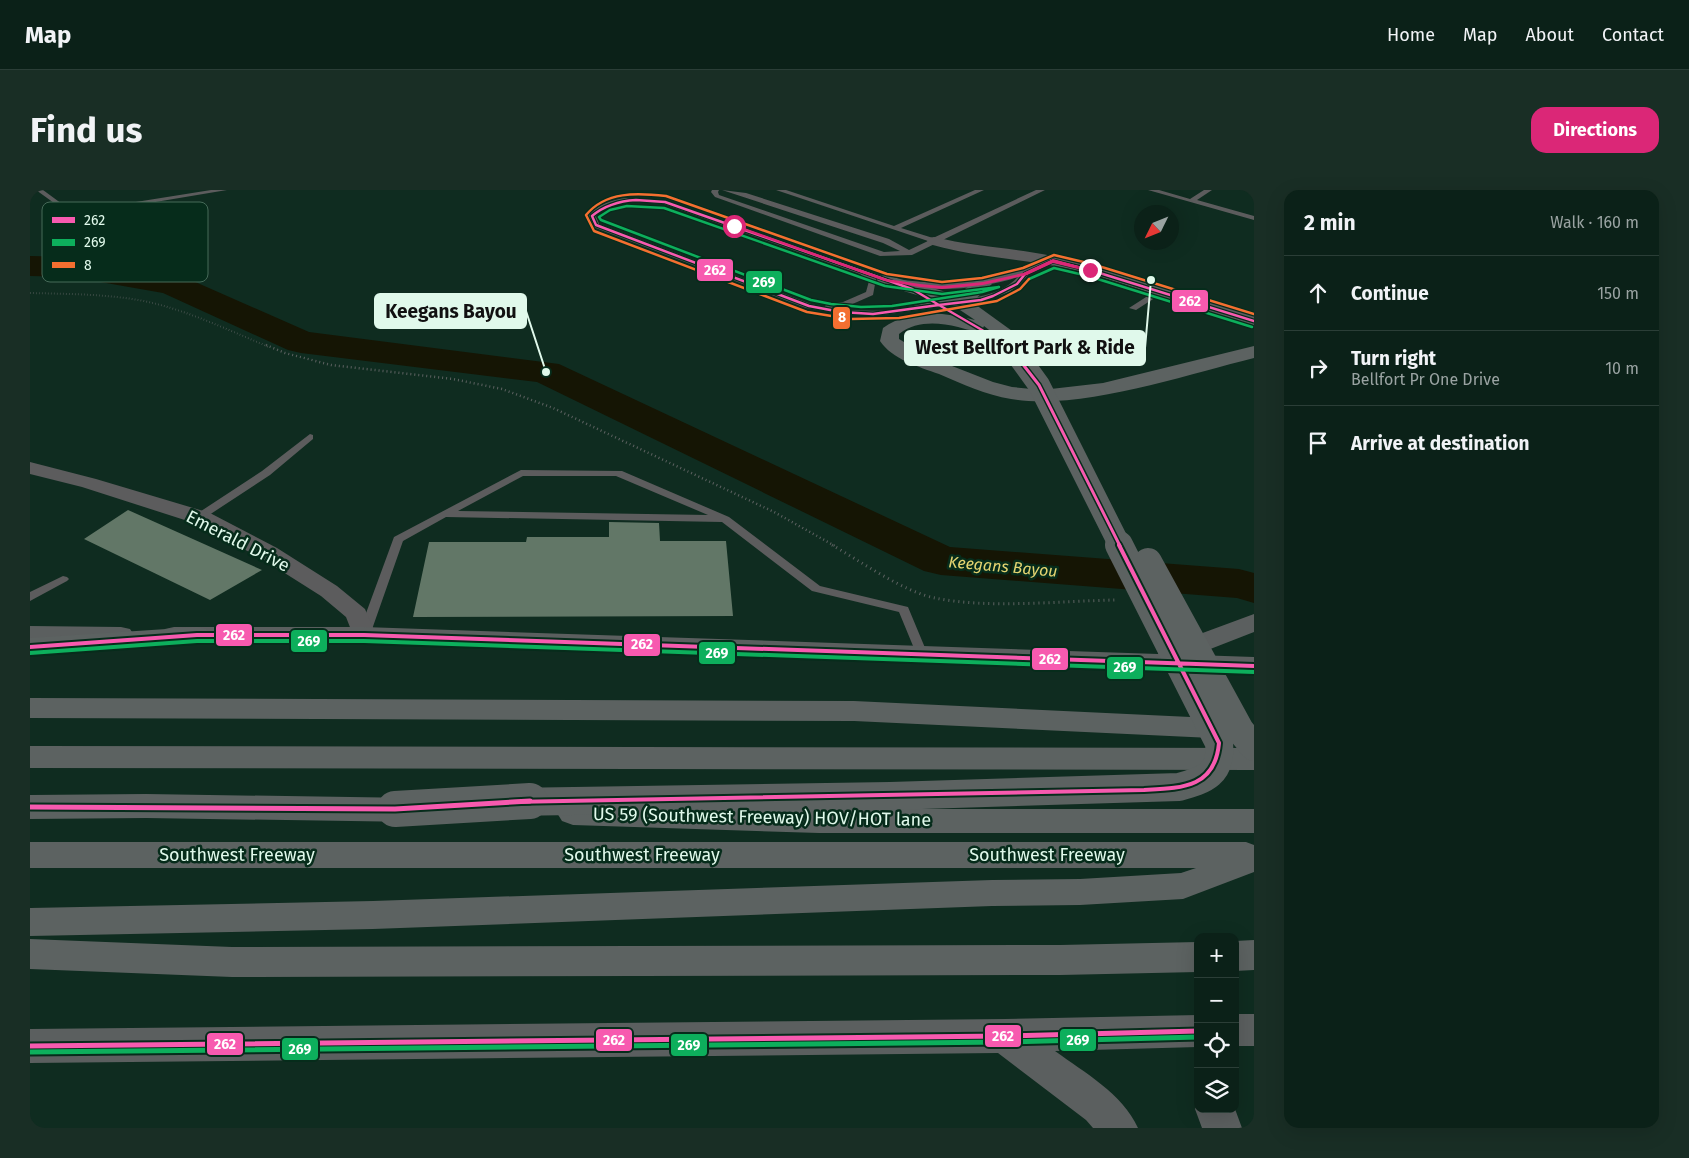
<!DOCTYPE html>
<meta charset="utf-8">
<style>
:root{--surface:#0b2118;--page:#192e25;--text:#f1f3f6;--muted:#9aa3a2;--line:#2b3e37;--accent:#db2777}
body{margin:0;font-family:"Fira Sans",sans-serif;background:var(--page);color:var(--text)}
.controls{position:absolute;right:15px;bottom:15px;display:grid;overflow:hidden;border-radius:10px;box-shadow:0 5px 20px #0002}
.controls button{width:45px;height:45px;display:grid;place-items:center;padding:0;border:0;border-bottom:1px solid var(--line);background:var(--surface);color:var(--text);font:25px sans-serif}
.compass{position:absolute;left:1104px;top:15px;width:45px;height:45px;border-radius:50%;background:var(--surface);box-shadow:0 5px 20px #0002;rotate:227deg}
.stop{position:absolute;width:15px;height:15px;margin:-11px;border:4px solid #db2777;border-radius:50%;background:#fff}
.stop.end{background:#db2777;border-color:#fff;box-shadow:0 1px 5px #0008}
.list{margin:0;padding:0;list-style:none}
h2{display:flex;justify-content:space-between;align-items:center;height:65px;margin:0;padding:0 20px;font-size:21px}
h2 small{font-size:16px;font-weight:400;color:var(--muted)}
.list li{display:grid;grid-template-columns:32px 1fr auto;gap:15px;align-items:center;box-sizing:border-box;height:75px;padding:0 20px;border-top:1px solid var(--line)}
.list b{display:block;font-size:19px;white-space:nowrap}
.list p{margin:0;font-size:16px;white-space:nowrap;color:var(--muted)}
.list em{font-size:16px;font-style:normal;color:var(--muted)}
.icon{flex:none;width:28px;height:28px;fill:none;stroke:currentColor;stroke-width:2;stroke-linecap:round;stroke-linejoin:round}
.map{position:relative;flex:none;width:1224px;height:938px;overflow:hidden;border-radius:15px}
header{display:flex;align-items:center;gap:30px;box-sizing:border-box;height:70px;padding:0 25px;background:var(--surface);border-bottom:1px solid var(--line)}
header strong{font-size:24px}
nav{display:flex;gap:28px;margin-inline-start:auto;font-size:18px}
.intro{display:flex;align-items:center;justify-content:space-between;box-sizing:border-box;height:120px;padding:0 30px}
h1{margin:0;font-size:35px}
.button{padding:12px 22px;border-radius:15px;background:var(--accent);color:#fff;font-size:18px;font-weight:700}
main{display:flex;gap:30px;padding:0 30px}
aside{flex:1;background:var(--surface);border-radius:15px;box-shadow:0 5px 20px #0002}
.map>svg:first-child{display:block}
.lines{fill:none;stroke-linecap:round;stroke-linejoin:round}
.river{fill:#151504;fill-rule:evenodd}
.building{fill:#627767}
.path-far2{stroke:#5d6261;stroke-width:2;stroke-dasharray:0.5 2.5;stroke-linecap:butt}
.path-far1{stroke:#5d6261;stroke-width:2.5;stroke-dasharray:1 3;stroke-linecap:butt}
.path{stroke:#5d6261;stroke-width:3;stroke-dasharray:1 4;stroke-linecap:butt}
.lane{fill:#5c5c5d;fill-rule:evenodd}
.street{fill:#5c5c5d;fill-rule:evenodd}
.secondary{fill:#5b5f5f;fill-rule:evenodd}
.highway{fill:#5c6261;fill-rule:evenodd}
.highway-bridge-far2{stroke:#5c6261;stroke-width:22}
.highway-bridge-far1{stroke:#5c6261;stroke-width:28}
.highway-bridge{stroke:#5c6261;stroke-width:36}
.bus-1-far3-casing{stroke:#062c1b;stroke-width:5}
.bus-1-far2-casing{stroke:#062c1b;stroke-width:6}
.bus-1-far1-casing{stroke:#062c1b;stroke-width:8}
.bus-1-casing{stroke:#062c1b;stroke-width:9}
.bus-2-far2-casing{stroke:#062c1b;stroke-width:5}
.bus-2-far1-casing{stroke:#062c1b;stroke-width:8}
.bus-2-casing{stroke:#062c1b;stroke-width:9}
.bus-3-casing{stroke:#062c1b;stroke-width:5}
.bus-1-far3{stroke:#f75aaf;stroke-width:2.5}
.bus-1-far2{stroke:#f75aaf;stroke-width:3}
.bus-1-far1{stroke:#f75aaf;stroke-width:4}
.bus-1{stroke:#f75aaf;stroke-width:5}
.bus-2-far2{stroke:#0daf5c;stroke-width:2.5}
.bus-2-far1{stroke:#0daf5c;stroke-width:4}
.bus-2{stroke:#0daf5c;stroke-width:5}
.bus-3{stroke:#f46f30;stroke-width:2.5}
.route{fill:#db2777}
.labels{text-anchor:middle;stroke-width:5;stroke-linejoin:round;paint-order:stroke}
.far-water-label{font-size:16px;font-style:italic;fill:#e4d471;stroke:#062c1b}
.street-label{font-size:18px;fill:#e0f9eb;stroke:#062c1b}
.key{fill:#062c1b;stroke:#476a59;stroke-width:1}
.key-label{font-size:14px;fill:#e0f9eb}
.leader{fill:none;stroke:#e0f9eb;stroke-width:2}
.callout-dot{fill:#e0f9eb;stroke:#062c1b;stroke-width:2}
.callout{fill:#e0f9eb;stroke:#e0f9eb;stroke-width:2}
.callout-label{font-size:19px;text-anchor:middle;font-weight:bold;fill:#111}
.line-badge{stroke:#062c1b;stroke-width:2}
.badge-label{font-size:14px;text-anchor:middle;font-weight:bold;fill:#fff}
</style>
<header>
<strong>Map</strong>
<nav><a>Home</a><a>Map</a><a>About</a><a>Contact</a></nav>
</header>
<div class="intro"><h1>Find us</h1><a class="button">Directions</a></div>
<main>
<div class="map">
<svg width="1224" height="938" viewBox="0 0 1224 938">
<rect width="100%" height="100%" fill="#0f2c20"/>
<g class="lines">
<path class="river" d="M0,66l42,1 112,20 125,55 250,32 391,183 289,22 15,4v30l-17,-5 -296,-23 -17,-4 -387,-189 -236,-29 -13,-3 -125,-57 -91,-16 -42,-1z"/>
</g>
<path class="building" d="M98,320l134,60 -52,30 -126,-61z
M579,332l50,1 1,18h66l7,75 -320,1 16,-75h97l1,-5h82z"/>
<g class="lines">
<path class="path-far2" d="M0,103c38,1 77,1 114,8 43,9 84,29 125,46"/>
<path class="path-far1" d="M236,155l19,8 46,12 122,14 49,10 51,19 221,104 61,34"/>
<path class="path" d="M802,355c28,16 72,47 103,53 53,11 125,3 180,2"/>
<path class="lane" d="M6,0h7l30,22 138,-22h16l-155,26z
M682,0h7l-1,2 1,3 165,57 16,-1 -17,-8 -161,-53 24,3 143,46 20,11 19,-9 -152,-51h10l108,36 81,-36h9l-83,38 32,10 103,-48h9l-133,65 -32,1 -165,-59 -4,-5z
M1118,0h11l31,9 14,-9h8l-15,10 57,16v4z
M596,8l41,3 220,77c61,9 106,5 163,-19l7,2 -28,13 -10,11 -10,7 -25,9 -102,14h-31l-45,-7 -213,-81 -5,-11c11,-12 23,-16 38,-18zM606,12l28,2 196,70 9,7 -3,11 -23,10 -17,2 -1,3 -14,-3 -212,-80 -3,-8c11,-11 24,-14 40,-14zM988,87c-22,23 -55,21 -84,25 -12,1 -23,5 -35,7 -21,3 -44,2 -66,-1l15,-2 25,-11 3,-16c41,15 101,12 142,-2z
M1127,100l7,2 -28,18 -7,-2z
M280,244l3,1v4l-43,36 -67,44h-8l-1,-2 1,-2 67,-44z
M491,280l101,1 107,46 91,69 88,21 20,48 -6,4 -4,-1 -19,-46 -87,-21 -90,-69 -276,-5 -43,24 -33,94 -6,4 -4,-1 -2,-3 36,-98zM493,286h93l92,39 -250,-4z
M33,386l4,1 2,2 -2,2 -37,20v-9z"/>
<path class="street" d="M904,47c41,10 83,11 123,20 67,15 132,38 197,59v10c-61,-15 -118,-41 -179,-56 -48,-11 -98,-12 -146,-26l-2,-3 2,-3z
M0,272l66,17 114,34 67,35 60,38 28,23 11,26 -3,5 -9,3 -9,-3 -9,-23 -25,-21 -60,-38 -67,-35 -112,-36 -52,-13z"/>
<path class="secondary" d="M1224,424v18l-59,23 59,2v18l-890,-32h-190l-9,-2 -4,-6 4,-6 9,-2h190l794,27 4,-6z
M0,436l91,1 9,2 4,6 -4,6 -9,2 -91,-1z
M1205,824h19v32h-19z
M1168,825v32l-143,4c30,22 67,42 83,77h-45l-7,-8 -88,-67 -968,10v-34l975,-10z
M1168,913v6h37l7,19h-40l-7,-19z"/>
<path class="highway" d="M856,85l71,20 20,-15h12l3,4 -20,18 68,49 3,4 -3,4h-14l-42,-33 -2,4c-9,2 -16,-1 -24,-3 -21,-5 -42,-6 -59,7v5l30,18 64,25 19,5 30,3 61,-7 151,-37v12c-69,17 -175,53 -243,41 -25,-4 -49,-15 -72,-25 -20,-7 -47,-15 -59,-33l3,-13c28,-20 61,-16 92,-8l-21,-14 -74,-22 -3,-4 3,-4z
M167,437l9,2 4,6 -4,6 -176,15v-18z
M0,508l824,3 379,18 10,3 5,7 -5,7 -10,3 -379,-18 -824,-3z
M0,556l1224,2v22l-1224,-2z
M116,604l269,4 11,4 5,8 -5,8 -11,4 -269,-4 -116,1v-24z
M543,611l246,8h435v24h-435l-246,-8 -11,-4 -5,-8 5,-8z
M0,652h1216l8,3v27l-71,27 -103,6 -88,1 -619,23 -343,7v-28l343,-7 619,-21 88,-1 101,-6 15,-5h-1166z
M0,749l202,8 828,-2 138,-3v30l-138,3 -828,2 -202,-8z
M1224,750v30l-19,1v-30z"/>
<path class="highway-bridge-far2" d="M988,166l21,29 81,161"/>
<path class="highway-bridge-far1" d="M1118,372l92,168 14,17
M480,612l380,-6 289,-9c26,-7 43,-13 40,-44l-100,-198"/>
<path class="highway-bridge" d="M365,619l135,-8"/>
<defs>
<path id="bus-1-far3" d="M606,10l29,2 247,87 27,16 -66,9 -32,-2 -32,-6 -213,-81 -4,-9c13,-11 27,-15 44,-16z
M1023,71l37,9 164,51
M909,115l42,-5 12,-4 24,-12 8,-10 28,-13
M909,115l43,25 23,17"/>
<path id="bus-1-far2" d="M974,155l14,13 21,27 81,161"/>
<path id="bus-1-far1" d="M0,457l167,-12h167l890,31
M480,612l634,-12c38,-2 71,-2 75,-47l-100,-198"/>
<path id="bus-1" d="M0,617l365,2 135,-8
M0,856l975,-10 193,-5"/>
<path id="bus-2-far2" d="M597,16l37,2 221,78 57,8 57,-7 -17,5 -90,14 -31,1 -30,-3 -20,-4 -210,-80 -2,-3 11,-7z
M999,89l25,-11 34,8 164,51"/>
<path id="bus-2-far1" d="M0,463l167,-12h167l890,31"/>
<path id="bus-2" d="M0,862l975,-10 193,-5"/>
<path id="bus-3" d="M999,89l-9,10 -23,12 -98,17 -49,1 -43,-7 -213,-81 -8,-16c20,-24 51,-22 80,-19l221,78 55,8 40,-4 41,-10 31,-13 38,9 162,50"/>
</defs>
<use href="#bus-1-far3" class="bus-1-far3-casing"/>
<use href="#bus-1-far2" class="bus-1-far2-casing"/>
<use href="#bus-1-far1" class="bus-1-far1-casing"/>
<use href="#bus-1" class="bus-1-casing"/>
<use href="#bus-2-far2" class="bus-2-far2-casing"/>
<use href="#bus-2-far1" class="bus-2-far1-casing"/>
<use href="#bus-2" class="bus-2-casing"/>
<use href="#bus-3" class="bus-3-casing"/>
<use href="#bus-1-far3" class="bus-1-far3"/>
<use href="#bus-1-far2" class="bus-1-far2"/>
<use href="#bus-1-far1" class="bus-1-far1"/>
<use href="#bus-1" class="bus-1"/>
<use href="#bus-2-far2" class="bus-2-far2"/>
<use href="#bus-2-far1" class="bus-2-far1"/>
<use href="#bus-2" class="bus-2"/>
<use href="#bus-3" class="bus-3"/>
</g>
<path class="route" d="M706,35l151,54 33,5 22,2 41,-4 40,-9 30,-14 40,11 -3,2 -37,-9 -26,12 -44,10 -41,4 -22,-2 -36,-6 -152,-55z"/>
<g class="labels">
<g class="far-water-label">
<text transform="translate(973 376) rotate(5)" y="6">Keegans Bayou</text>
</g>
<g class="street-label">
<text transform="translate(208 351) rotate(27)" y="6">Emerald Drive</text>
<text transform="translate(732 627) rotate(1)" y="6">US 59 (Southwest Freeway) HOV/HOT lane</text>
<text x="207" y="671">Southwest Freeway</text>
<text x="612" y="671">Southwest Freeway</text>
<text x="1017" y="671">Southwest Freeway</text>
</g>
</g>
<rect x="12" y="12" width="166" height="80" rx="8" class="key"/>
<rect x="22" y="27" width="23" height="6" fill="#f75aaf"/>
<rect x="22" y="49" width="23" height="7" fill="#0daf5c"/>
<rect x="22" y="72" width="23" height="6" fill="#f46f30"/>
<g class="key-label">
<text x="54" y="35">262</text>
<text x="54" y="57">269</text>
<text x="54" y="80">8</text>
</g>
<path class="leader" d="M516 182L496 121M1121 90L1115 158"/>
<g class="callout-dot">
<circle cx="516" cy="182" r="5"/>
<circle cx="1121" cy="90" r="5"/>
</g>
<g class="callout">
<rect x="345" y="104" width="151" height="34" rx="5"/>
<rect x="875" y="141" width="240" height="34" rx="5"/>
</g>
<g class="callout-label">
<text x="421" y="128">Keegans Bayou</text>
<text x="995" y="164">West Bellfort Park &amp; Ride</text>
</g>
<g class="line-badge">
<rect x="666" y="68" width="38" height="24" rx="5" fill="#f75aaf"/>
<rect x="715" y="80" width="38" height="24" rx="5" fill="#0daf5c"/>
<rect x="1141" y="99" width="38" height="24" rx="5" fill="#f75aaf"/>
<rect x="802" y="116" width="19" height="24" rx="5" fill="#f46f30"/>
<rect x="185" y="433" width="38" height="24" rx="5" fill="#f75aaf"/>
<rect x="260" y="439" width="38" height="24" rx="5" fill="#0daf5c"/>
<rect x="593" y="443" width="38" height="24" rx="5" fill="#f75aaf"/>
<rect x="668" y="451" width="38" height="24" rx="5" fill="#0daf5c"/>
<rect x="1001" y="457" width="38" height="24" rx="5" fill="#f75aaf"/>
<rect x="1076" y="466" width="38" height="24" rx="5" fill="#0daf5c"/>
<rect x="954" y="834" width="38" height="24" rx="5" fill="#f75aaf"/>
<rect x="565" y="838" width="38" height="24" rx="5" fill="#f75aaf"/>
<rect x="1029" y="838" width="38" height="24" rx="5" fill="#0daf5c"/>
<rect x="176" y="842" width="38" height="24" rx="5" fill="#f75aaf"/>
<rect x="640" y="843" width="38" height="24" rx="5" fill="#0daf5c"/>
<rect x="251" y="847" width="38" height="24" rx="5" fill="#0daf5c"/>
</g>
<g class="badge-label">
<text x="685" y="85">262</text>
<text x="734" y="97">269</text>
<text x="1160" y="116">262</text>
<text x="812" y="132">8</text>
<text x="204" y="450">262</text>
<text x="279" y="456">269</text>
<text x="612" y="459">262</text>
<text x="687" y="468">269</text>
<text x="1020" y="474">262</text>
<text x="1095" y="482">269</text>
<text x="973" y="851">262</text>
<text x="584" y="855">262</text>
<text x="1048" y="855">269</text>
<text x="195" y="859">262</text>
<text x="659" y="860">269</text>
<text x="270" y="864">269</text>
</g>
</svg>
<div class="controls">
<button>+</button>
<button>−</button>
<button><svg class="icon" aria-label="locate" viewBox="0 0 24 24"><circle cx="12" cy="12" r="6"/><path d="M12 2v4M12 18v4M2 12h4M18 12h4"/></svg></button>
<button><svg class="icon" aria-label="layers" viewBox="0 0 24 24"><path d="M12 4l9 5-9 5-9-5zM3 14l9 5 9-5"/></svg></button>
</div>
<svg class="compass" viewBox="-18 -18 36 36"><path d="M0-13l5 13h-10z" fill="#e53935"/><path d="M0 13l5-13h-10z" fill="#9aa3a2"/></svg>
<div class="stop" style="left:704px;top:36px"></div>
<div class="stop end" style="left:1060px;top:80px"></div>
</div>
<aside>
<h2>2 min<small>Walk · 160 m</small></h2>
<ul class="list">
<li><svg class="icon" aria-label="ahead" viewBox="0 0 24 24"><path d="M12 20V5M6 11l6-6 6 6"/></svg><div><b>Continue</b></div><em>150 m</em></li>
<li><svg class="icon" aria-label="right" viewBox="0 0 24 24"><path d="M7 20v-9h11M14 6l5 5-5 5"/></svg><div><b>Turn right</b><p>Bellfort Pr One Drive</p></div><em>10 m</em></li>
<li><svg class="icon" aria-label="arrive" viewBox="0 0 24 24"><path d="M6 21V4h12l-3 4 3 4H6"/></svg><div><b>Arrive at destination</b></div></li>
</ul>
</aside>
</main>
